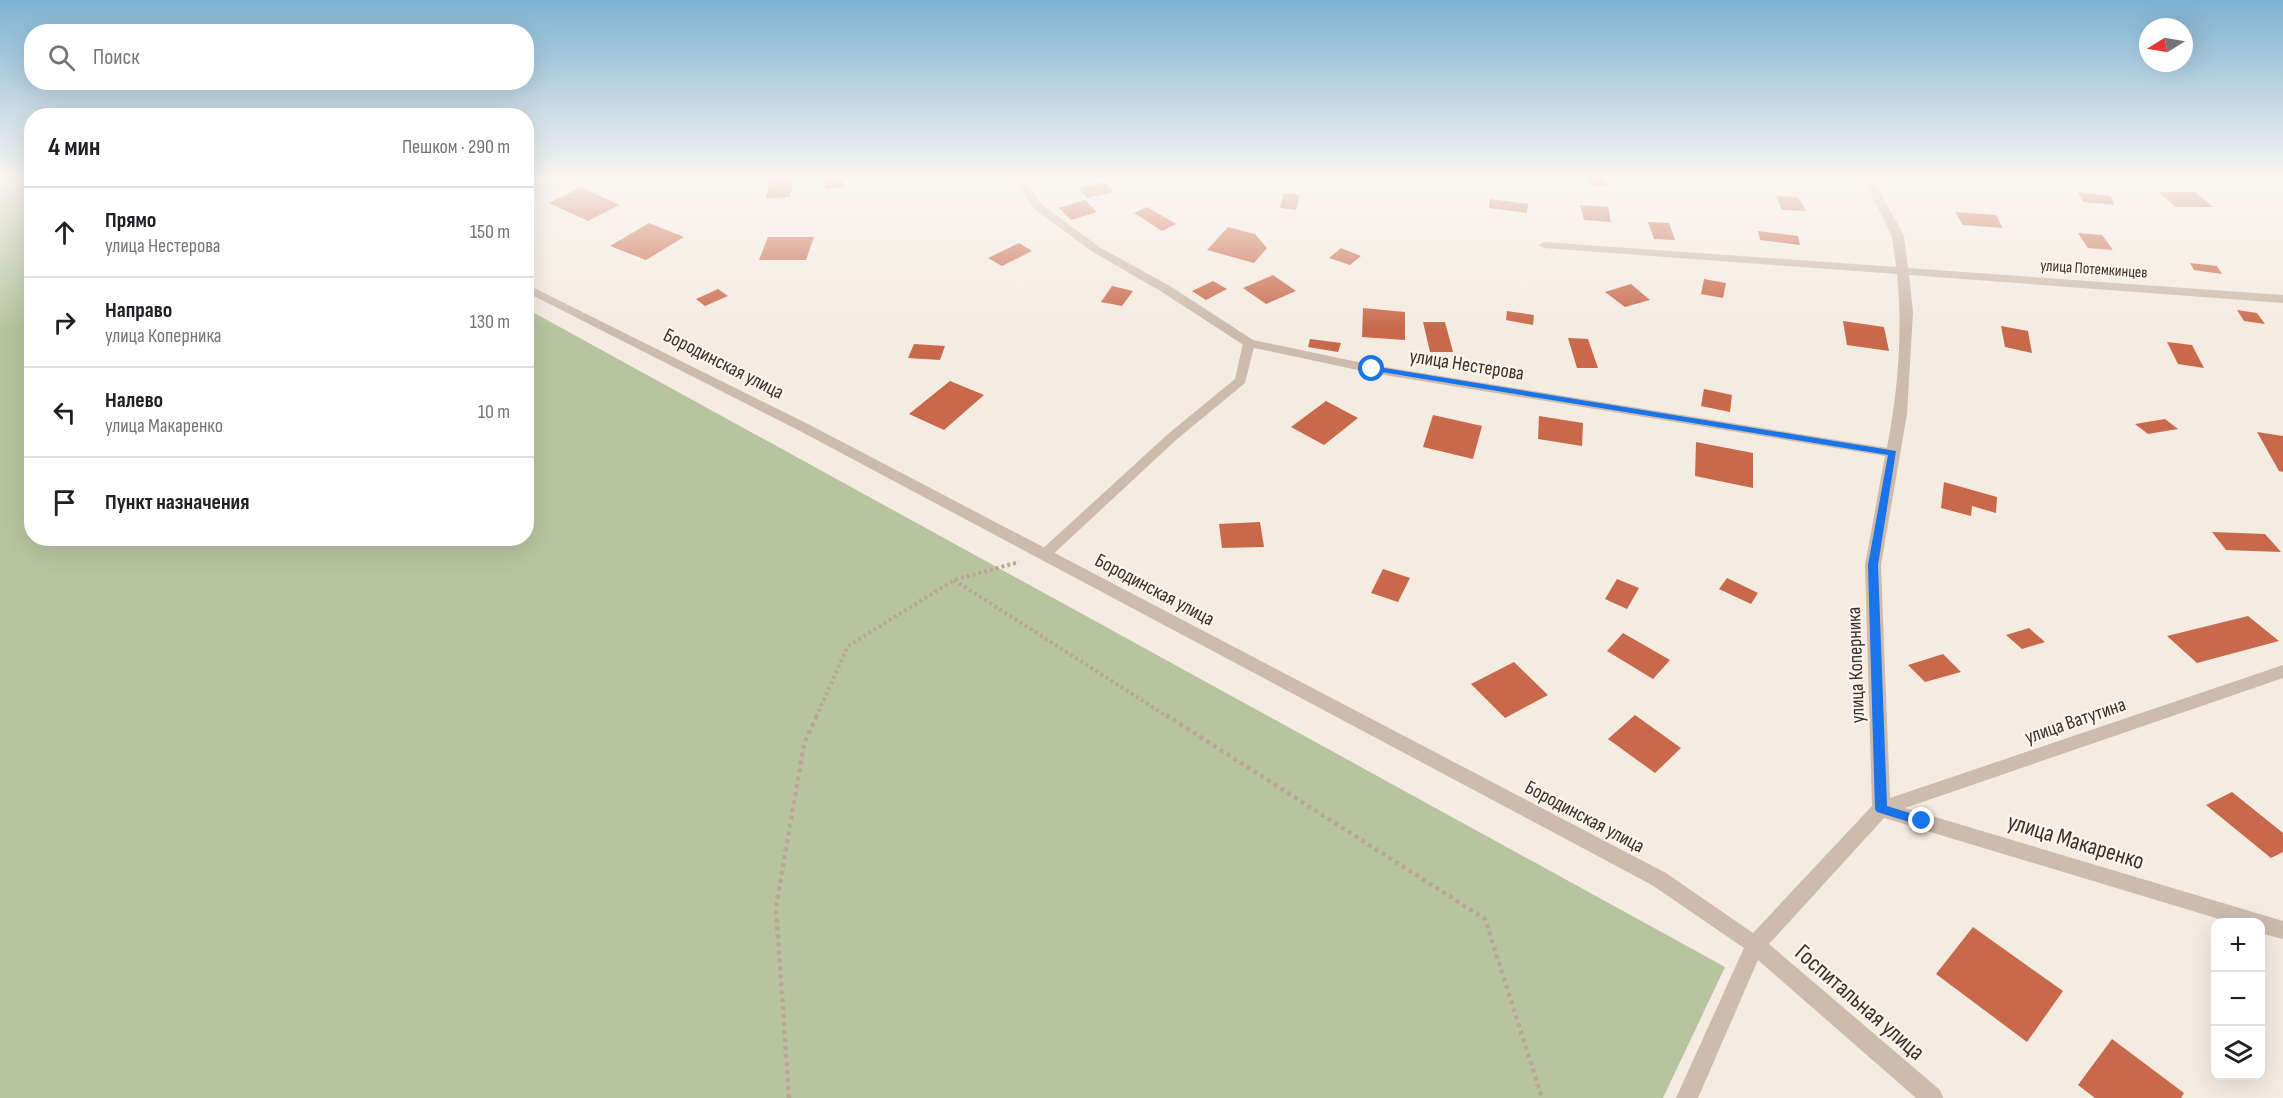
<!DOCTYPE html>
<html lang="ru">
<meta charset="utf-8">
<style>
:root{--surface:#fff;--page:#f6f6f6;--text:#202124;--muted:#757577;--line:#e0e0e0}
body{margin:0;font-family:"Sofia Sans Condensed",sans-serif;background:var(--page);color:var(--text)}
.controls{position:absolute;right:18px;bottom:18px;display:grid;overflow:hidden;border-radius:12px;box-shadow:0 6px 24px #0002}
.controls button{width:54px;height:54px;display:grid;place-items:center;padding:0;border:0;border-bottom:2px solid var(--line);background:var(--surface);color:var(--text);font:30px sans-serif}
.compass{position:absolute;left:2139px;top:18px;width:54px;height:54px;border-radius:50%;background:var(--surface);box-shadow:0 6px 24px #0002;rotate:259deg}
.stop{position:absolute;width:18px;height:18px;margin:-14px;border:4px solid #1a73e8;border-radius:50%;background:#fff}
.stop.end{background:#1a73e8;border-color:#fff;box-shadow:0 2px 6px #0008}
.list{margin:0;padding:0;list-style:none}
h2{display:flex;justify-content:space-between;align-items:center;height:78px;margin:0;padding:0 24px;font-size:26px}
h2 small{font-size:20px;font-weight:400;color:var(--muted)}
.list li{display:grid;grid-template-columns:39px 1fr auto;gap:18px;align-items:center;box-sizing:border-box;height:90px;padding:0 24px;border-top:2px solid var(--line)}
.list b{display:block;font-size:22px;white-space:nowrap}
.list p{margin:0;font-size:20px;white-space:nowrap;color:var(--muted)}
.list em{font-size:20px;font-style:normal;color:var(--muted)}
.icon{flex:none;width:33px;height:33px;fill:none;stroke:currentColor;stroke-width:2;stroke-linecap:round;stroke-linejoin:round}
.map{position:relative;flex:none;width:2283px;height:1098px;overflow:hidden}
.search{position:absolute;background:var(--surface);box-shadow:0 6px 24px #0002;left:24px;top:24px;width:510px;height:66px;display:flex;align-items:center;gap:15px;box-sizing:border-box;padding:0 21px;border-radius:24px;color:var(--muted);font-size:22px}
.panel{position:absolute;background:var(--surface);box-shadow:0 6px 24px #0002;left:24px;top:108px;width:510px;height:438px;border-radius:24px}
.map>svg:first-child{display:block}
.green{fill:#b8c4a0}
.building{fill:#c8694b}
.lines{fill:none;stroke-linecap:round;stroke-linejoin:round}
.path-far1{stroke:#b9a596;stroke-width:4;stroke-dasharray:3 3;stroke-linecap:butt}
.path{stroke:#b9a596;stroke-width:4.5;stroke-dasharray:4 4;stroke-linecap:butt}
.service{fill:#cdbbac;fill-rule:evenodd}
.minor{fill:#cdbbac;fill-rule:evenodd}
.route{fill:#1a73e8}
.labels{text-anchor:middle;stroke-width:4.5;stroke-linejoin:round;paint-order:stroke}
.far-street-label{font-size:16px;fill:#3b302b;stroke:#fbf5ee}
.street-label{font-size:20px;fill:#3b302b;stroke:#fbf5ee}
.near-street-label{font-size:24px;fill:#3b302b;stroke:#fbf5ee}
</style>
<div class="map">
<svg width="2283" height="1098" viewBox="0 0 2283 1098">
<rect width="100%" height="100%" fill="#f4ebe1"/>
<path class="green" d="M0,177h31l1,361h494l1,-229 1198,658 -62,131h-1663z"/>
<path class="building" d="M841,177l3,9 -18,3 -3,-9z
M1587,177h17l2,9 -18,-1z
M794,178l-4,19 -24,1 4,-19z
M1105,182l8,10 -26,6 -8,-10z
M581,187l38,18 -31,16 -39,-18z
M2078,192l32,4 5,9 -32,-3z
M2158,192h37l18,15h-37z
M1284,193l16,2 -4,15 -16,-2z
M1776,196l22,1 8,14 -24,-1z
M1490,199l38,5 -1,9 -38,-5z
M1085,200l12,12 -26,8 -12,-12z
M1580,205l28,2 3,15 -27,-2z
M1147,207l29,17 -14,7 -28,-18z
M1955,212l41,3 7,13 -40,-3z
M1648,222l21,1 6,17 -21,-1z
M649,223l35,14 -38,23 -36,-14z
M1228,227l27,7 12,14 -13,15 -47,-13z
M1758,231l40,5 2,9 -40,-5z
M2078,233l24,2 11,15 -25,-2z
M768,237h46l-8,23h-47z
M1019,243l13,8 -30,15 -14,-8z
M1341,248l20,8 -11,9 -21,-7z
M2190,263l27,3 5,8 -28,-4z
M1273,275l23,16 -30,13 -23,-16z
M1704,279l22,4 -3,15 -22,-4z
M1213,281l14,8 -21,11 -14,-9z
M1631,284l19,16 -25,7 -20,-15z
M1112,286l21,5 -11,15 -21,-4z
M718,289l10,7 -23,10 -9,-7z
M1363,308l42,4v28l-43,-3z
M2237,310l20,3 8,11 -21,-3z
M1507,311l27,4 -1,10 -27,-5z
M1843,321l41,6 5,24 -42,-6z
M1423,322h22l8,30h-23z
M2001,326l27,5 4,22 -27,-6z
M1568,338l20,1 10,29h-21z
M1310,339l31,4 -3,9 -30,-5z
M2167,342l25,3 12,23 -26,-4z
M914,344l31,2 -5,14 -32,-2z
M950,381l34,14 -40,35 -35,-16z
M1704,389l28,6 -2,17 -29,-6z
M1326,401l32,17 -34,27 -33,-18z
M1433,415l49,11 -9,33 -50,-12z
M1539,416l44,7 -1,23 -44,-7z
M2165,419l13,10 -30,5 -13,-10z
M2257,432l26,4v36l-4,-1z
M1696,442l57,11v35l-58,-12z
M1944,482l53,15 -1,16 -24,-7 -1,10 -30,-8z
M1260,522l4,25 -42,1 -3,-24z
M2212,532l53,2 16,18 -55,-2z
M1383,569l27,9 -12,24 -27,-9z
M1727,578l31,15 -7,11 -32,-15z
M1617,579l22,9 -12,21 -22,-10z
M2248,616l31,25 -82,22 -30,-27z
M2029,628l16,14 -23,7 -16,-14z
M1623,633l47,27 -17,19 -46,-28z
M1943,654l18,18 -36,10 -17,-17z
M1514,662l34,33 -43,23 -34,-34z
M1635,715l46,33 -26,25 -47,-34z
M2232,792l51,41v19l-12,6 -65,-53z
M1973,927l90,64 -36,51 -91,-68z
M2112,1039l72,54 -3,5h-86l-17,-13z"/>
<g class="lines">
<path class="path-far1" d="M954,580l214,137
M816,717l32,-71 106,-66 65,-18"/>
<path class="path" d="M1166,715l319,204 57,179
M789,1098l-13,-191 28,-163 13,-29"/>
<path class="service" d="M1249,340l6,3 -10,40 -69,57 -127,118h-10l-2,-3 2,-3 129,-118 67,-55 8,-36z"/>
<path class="minor" d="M1013,177h10l19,28 59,43 69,38 83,54 119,25 515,83c11,-57 16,-116 10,-174l-353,-26 -6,-3 6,-3 352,25 -4,-31 -30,-59h10l32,59 4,32 375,27v8l-374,-28 4,37 -6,102 -26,151 9,233 393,-133v13l-378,130 378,113v18l-23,-6v-11h-31l-345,-104 -115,126 171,146 3,8h-27l-158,-138 -60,138h-22l68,-150 -92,-63 -854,-455 -272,-138v-8l282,140 858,449 87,60 119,-127 -7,-241 20,-109 -513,-83 -127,-27 -83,-54 -69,-40 -59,-43z"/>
</g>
<linearGradient id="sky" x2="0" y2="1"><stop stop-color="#7eb2d2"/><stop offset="0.54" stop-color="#faf6f2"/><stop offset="1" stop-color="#faf6f2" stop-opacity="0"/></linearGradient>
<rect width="2283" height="330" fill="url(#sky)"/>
<path class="route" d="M1372,366l524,85 -18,114 9,241 39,12v7l-4,1 -45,-14 -2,-3 -7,-244 20,-110 -519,-85v-3z"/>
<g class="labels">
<g class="far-street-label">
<text transform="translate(2094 268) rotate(4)" y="6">улица Потемкинцев</text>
</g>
<g class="street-label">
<text transform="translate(724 363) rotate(27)" y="7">Бородинская улица</text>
<text transform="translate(1467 364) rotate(9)" y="7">улица Нестерова</text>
<text transform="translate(1155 589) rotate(28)" y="7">Бородинская улица</text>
<text transform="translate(1855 665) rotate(-92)" y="7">улица Коперника</text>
<text transform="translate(2075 720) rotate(-19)" y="7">улица Ватутина</text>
<text transform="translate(1585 816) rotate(28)" y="7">Бородинская улица</text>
</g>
<g class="near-street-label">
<text transform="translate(2076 841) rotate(17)" y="8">улица Макаренко</text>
<text transform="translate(1860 1002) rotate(41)" y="8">Госпитальная улица</text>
</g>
</g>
</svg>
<div class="controls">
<button>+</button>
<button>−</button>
<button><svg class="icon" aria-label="layers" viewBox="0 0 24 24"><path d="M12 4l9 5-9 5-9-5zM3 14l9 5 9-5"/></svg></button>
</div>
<svg class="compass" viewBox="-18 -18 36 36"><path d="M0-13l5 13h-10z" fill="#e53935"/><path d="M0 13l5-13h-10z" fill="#757577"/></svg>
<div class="stop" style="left:1372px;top:369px"></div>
<div class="stop end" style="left:1922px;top:821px"></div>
<div class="search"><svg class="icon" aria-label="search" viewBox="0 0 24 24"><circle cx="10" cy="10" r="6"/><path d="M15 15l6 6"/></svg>Поиск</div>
<section class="panel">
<h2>4 мин<small>Пешком · 290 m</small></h2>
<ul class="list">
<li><svg class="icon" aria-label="ahead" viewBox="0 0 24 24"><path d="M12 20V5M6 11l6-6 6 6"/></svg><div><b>Прямо</b><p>улица Нестерова</p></div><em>150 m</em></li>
<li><svg class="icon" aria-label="right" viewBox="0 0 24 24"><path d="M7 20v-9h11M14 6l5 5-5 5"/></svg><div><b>Направо</b><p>улица Коперника</p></div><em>130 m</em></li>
<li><svg class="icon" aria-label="left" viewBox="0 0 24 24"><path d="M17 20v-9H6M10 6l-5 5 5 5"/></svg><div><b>Налево</b><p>улица Макаренко</p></div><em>10 m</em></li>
<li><svg class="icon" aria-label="arrive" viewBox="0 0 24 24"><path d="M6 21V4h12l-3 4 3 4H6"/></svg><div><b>Пункт назначения</b></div></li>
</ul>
</section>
</div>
